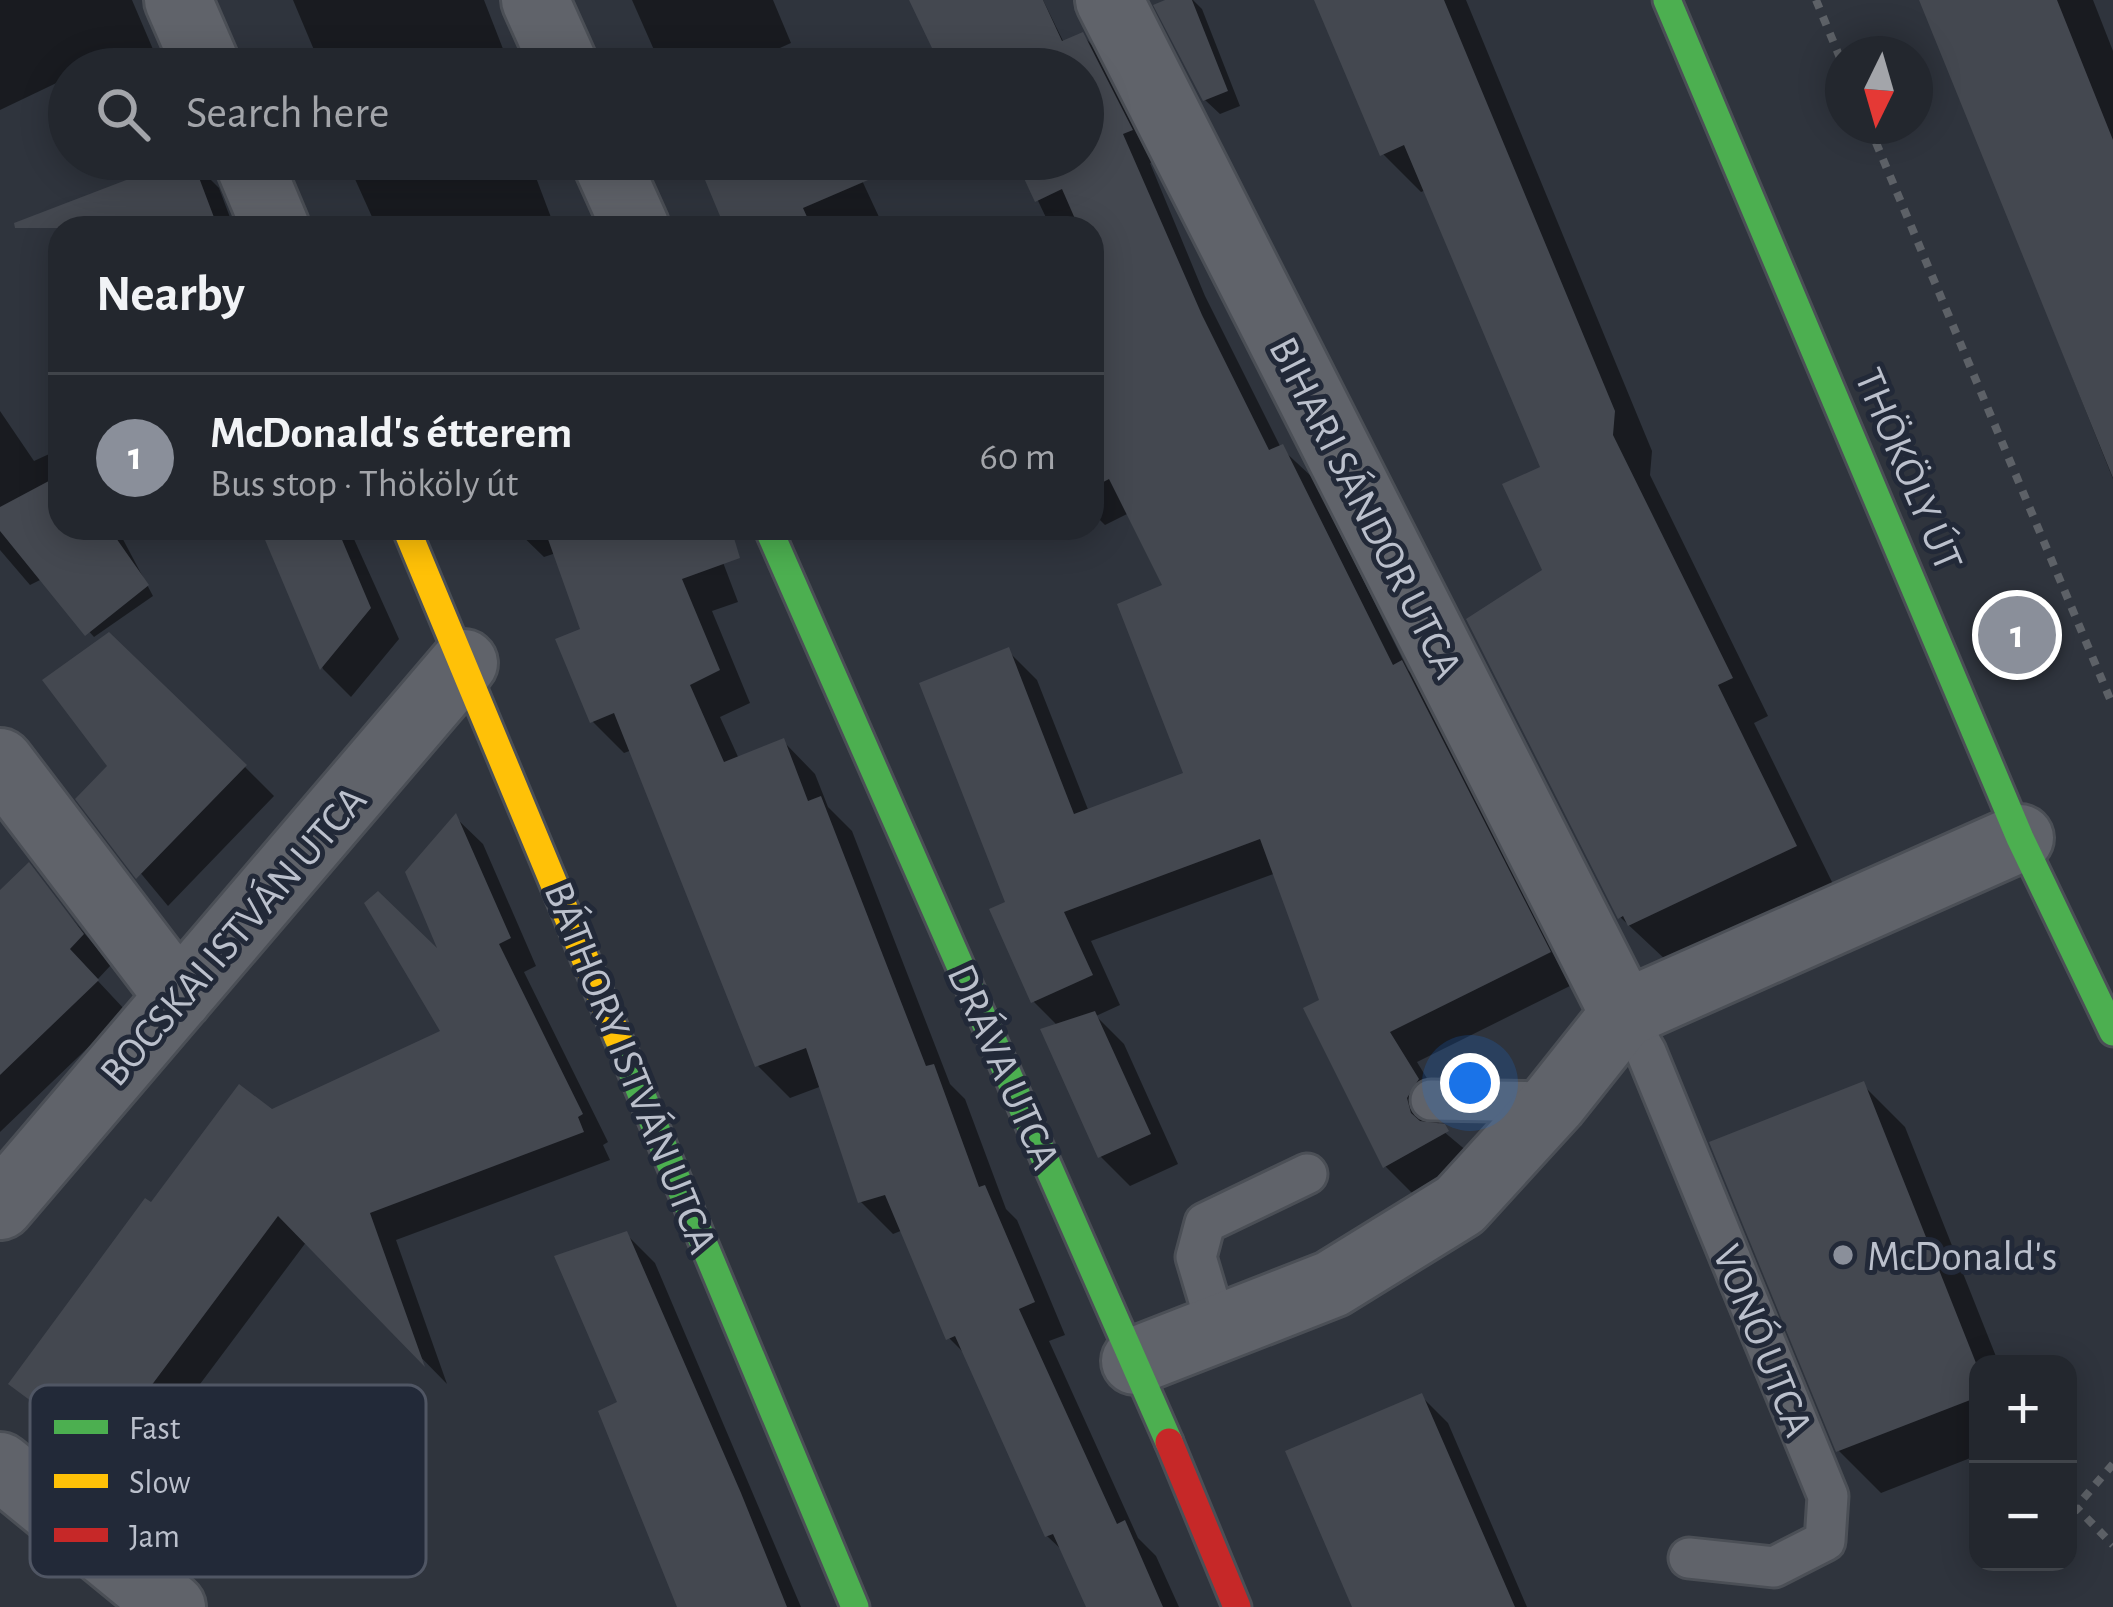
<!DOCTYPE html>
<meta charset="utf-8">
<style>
:root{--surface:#23272e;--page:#2f333a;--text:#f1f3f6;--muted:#a3a5aa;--line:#40444a;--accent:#8a8f9a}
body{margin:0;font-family:"Alegreya Sans",sans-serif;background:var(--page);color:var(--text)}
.controls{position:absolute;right:36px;bottom:36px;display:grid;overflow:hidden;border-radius:24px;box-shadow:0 6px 30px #0003}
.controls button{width:108px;height:108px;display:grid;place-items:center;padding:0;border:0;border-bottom:3px solid var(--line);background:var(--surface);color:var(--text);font:60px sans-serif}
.compass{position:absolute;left:1825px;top:36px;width:108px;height:108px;border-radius:50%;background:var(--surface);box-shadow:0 6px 30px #0003;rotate:185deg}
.you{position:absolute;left:1470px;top:1083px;width:42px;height:42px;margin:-30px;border:9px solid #fff;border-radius:50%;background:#1a73e8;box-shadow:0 0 0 18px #1a73e833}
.badge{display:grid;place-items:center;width:78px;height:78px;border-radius:50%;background:var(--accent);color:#fff;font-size:39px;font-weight:700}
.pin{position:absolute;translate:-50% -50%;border:6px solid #fff;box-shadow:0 3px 12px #0006}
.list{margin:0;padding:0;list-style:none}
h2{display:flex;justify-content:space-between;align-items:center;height:156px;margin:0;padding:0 48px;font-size:51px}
h2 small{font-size:39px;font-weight:400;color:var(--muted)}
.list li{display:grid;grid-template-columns:78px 1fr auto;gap:36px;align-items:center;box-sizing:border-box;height:168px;padding:0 48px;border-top:3px solid var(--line)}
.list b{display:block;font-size:45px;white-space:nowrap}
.list p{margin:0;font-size:39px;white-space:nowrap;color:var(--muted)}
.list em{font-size:39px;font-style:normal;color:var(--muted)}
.icon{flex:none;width:66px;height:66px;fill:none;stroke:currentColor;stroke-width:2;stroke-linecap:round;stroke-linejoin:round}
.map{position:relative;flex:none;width:2113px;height:1607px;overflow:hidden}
.search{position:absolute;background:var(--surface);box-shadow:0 6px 30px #0003;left:48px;top:48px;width:1056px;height:132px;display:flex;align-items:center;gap:30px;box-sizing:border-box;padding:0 42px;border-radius:66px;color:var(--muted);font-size:45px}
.panel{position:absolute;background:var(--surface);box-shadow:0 6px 30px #0003;left:48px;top:216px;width:1056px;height:324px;border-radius:36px}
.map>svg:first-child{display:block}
.shadow{fill:#0007}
.building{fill:#444850}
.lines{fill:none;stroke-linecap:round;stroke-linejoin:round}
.lane-casing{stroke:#4b4f56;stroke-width:45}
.street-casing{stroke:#4b4f56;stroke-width:72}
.fast-casing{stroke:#4b4f56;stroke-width:33}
.slow-casing{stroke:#4b4f56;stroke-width:33}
.jam-casing{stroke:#4b4f56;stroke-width:33}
.path{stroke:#5d6167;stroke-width:8;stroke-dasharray:9 9;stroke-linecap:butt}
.lane{stroke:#60636a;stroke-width:39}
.street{stroke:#60636a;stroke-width:66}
.fast{stroke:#4caf50;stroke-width:27}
.slow{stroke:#ffc107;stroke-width:27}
.jam{stroke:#c62828;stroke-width:27}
.poi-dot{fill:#8a8f9a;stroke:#222938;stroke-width:4.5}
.labels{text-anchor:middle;stroke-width:10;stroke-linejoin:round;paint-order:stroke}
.street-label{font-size:42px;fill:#bbc0cc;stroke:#222938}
.poi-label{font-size:42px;fill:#bbc0cc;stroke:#222938;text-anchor:start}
.key{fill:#222938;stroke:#505664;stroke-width:3}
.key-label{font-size:33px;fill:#bbc0cc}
</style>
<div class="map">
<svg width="2113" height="1607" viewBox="0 0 2113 1607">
<rect width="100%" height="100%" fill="#2f343d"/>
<path class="shadow" d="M0,0h132l23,54 -36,15h-50v8l-69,33z
M293,0h191l21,54 -14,5 4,10h-173z
M632,0h141l18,43 -58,26h-65l-10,-10z
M912,0h131l21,43 19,-7 29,29 48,94 -10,4 55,133 76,152 31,29 96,193 23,23 147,289 -161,80 30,49 -10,15 37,31 -60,38 -29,-29 -109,-293 -185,68 29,64 -24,11 28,28 54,120 -48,22 -30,-30 -42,-130 -24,-24 -26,-99v-252l29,29 52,132 98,-37 -21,-188 -37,-74 -24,12 -13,-13v-284h-41l-33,-69h65v-90h-138z
M1174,0h19l9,9 38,97 -20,8 -15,-14z
M1318,0h148l186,451 -2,24 118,241 -14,7 79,161 -165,78 -48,-45 -74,-346 -3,-103 -117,-278 -5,2 -38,-38z
M1922,0h171l20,51v428z
M190,159l29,29 15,40h-124z
M346,159h183l26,69h-178z
M764,159h88l27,58 -26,11h-125z
M0,411l34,50 26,-12v79h57l36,68 -59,41 -52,-58 -12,6 -30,-35z
M263,528h86l50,111 -48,58 -28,-28z
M514,528h196l28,74 -26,9 38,92 -30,14 19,42 44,-18 32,33 13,33 24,24 98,253 15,15 41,110 11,11 48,115 -16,6 89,197 18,18 23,51h-90l-23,-53 -19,-18 -79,-179 -19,-19 -46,-108 -10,4 -32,-32 -39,-116 -32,12 -32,-32 -126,-316 -8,3 -32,-32 -8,-91 -28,-77 -12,4z
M245,767l29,29 -106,110 -89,-107z
M456,818l27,26 53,122 -12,6 84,170 -5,3 7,15 -214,80 51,144 -140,-143 -178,238 -117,-96 140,-177 120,-93 172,-80z
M29,867l82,98 -14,15 29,31 -126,121v-237z
M1863,1085l42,42 94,237h-21v91l-97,38 -42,-42z
M626,1234l29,29 146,344h-123z
M1421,1396l27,27 79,184h-172z"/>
<path class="building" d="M909,0h134l19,41 21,-9 50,98 -10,4 79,181 67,135 14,-6 110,221 9,-5 149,292 -161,80 29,47 -12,19 4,15 9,8 25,3 4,7 -66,37 -80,-160 16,-8 -59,-161 -196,73 29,63 -62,28 -42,-94 16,-7 -86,-219 90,-36 65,167 109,-41 -66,-169 45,-19 -53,-106 -17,9v-260h-13l-17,-39 -27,13 -20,-43h68v-90h-141z
M1165,0h27l36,91 -25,10 -50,-96z
M1314,0h130l171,411 -2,24 120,243 -15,7 79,161 -169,80 -5,-10 -5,3 -152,-300 76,-49 -40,-86 38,-17 -136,-322 -24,11z
M1919,0h138l56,140v338z
M181,159h11l26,69h-203l-1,-5z
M756,159h161l-114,49 9,20h-87l-20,-48z
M60,475v53h49l40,57 -64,51 -85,-105v-24z
M260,528h77l34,80 -51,62z
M544,528h187l9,30 -58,21 38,91 -30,15 34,77 60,-24 24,63 13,-5 105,270 8,-2 45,123 6,-2 50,117 -16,7 98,215 8,-4 38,87h-77l-33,-73 -8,3 -90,-201 -9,4 -61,-145 -27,8 -52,-155 -51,19 -141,-354 -24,10 -35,-84 25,-10z
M109,632l138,133 -111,114 -61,-80 32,-33 -65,-86z
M456,813l55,125 -12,6 84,170 -5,3 6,15 -214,81 55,154 -147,-151 -177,237 -93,-69 137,-186 6,4 88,-118 33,25 168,-78 -76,-128 14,-12 59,57 -32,-76z
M29,862l55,72 -14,15 29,31 -99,95v-185z
M1095,1011l56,123 -53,24 -58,-129z
M1864,1081l114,287v29l-142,55 -127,-310z
M627,1231l114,262 46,114h-110l-79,-196 19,-9 -63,-146z
M1422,1393l93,214h-163l-67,-156z"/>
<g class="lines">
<defs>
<path id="lane" d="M1624,1014l22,38 182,444 -3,45 -51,26 -85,-9
M1431,1100l123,2
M1218,1331l-22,-74 9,-34 102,-49"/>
<path id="street" d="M178,0l30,69
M535,0l31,69
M1109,0l515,1014
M247,159l29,69
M605,159l31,69
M0,762l179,235
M0,1206l464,-543
M1135,1361l197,-77 128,-79 94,-103 70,-88 396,-176
M0,1466l172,141"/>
<path id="fast" d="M1667,0l353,838 93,194
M768,528l401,914
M618,1038l237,569"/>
<path id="slow" d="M406,528l212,510"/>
<path id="jam" d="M1169,1442l68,165"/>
</defs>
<use href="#lane" class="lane-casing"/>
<use href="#street" class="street-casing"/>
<use href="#fast" class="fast-casing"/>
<use href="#slow" class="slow-casing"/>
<use href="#jam" class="jam-casing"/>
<path class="path" d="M1816,0l27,65
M1869,126l244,580
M2113,1464l-37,43 37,38"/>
<use href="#lane" class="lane"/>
<use href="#street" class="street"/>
<use href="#fast" class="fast"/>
<use href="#slow" class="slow"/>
<use href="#jam" class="jam"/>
</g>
<circle class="poi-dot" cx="1843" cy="1255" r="12"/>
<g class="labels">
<g class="street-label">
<text transform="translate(1910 469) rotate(67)" y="15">THÖKÖLY ÚT</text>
<text transform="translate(1367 507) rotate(63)" y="15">BIHARI SÁNDOR UTCA</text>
<text transform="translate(232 935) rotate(-49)" y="15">BOCSKAI ISTVÁN UTCA</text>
<text transform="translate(1005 1066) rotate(66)" y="15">DRÁVA UTCA</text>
<text transform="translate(632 1067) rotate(68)" y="15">BÁTHORY ISTVÁN UTCA</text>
<text transform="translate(1764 1340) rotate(68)" y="15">VONÓ UTCA</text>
</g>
<g class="poi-label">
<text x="1867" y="1270">McDonald's</text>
</g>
</g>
<rect x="30" y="1385" width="396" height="192" rx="18" class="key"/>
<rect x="54" y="1420" width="54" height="14" fill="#4caf50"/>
<rect x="54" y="1474" width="54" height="14" fill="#ffc107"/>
<rect x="54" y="1528" width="54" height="14" fill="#c62828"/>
<g class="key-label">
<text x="129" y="1439">Fast</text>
<text x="129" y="1493">Slow</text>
<text x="129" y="1547">Jam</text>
</g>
</svg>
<div class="controls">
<button>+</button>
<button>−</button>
</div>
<svg class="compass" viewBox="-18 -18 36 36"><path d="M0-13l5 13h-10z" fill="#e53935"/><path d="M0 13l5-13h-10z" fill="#a3a5aa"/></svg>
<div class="you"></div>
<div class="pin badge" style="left:2017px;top:635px">1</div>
<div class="search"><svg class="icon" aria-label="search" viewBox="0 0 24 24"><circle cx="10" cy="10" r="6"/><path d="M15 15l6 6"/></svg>Search here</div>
<section class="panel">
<h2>Nearby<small></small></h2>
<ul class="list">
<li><span class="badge">1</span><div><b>McDonald's étterem</b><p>Bus stop · Thököly út</p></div><em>60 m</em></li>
</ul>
</section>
</div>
